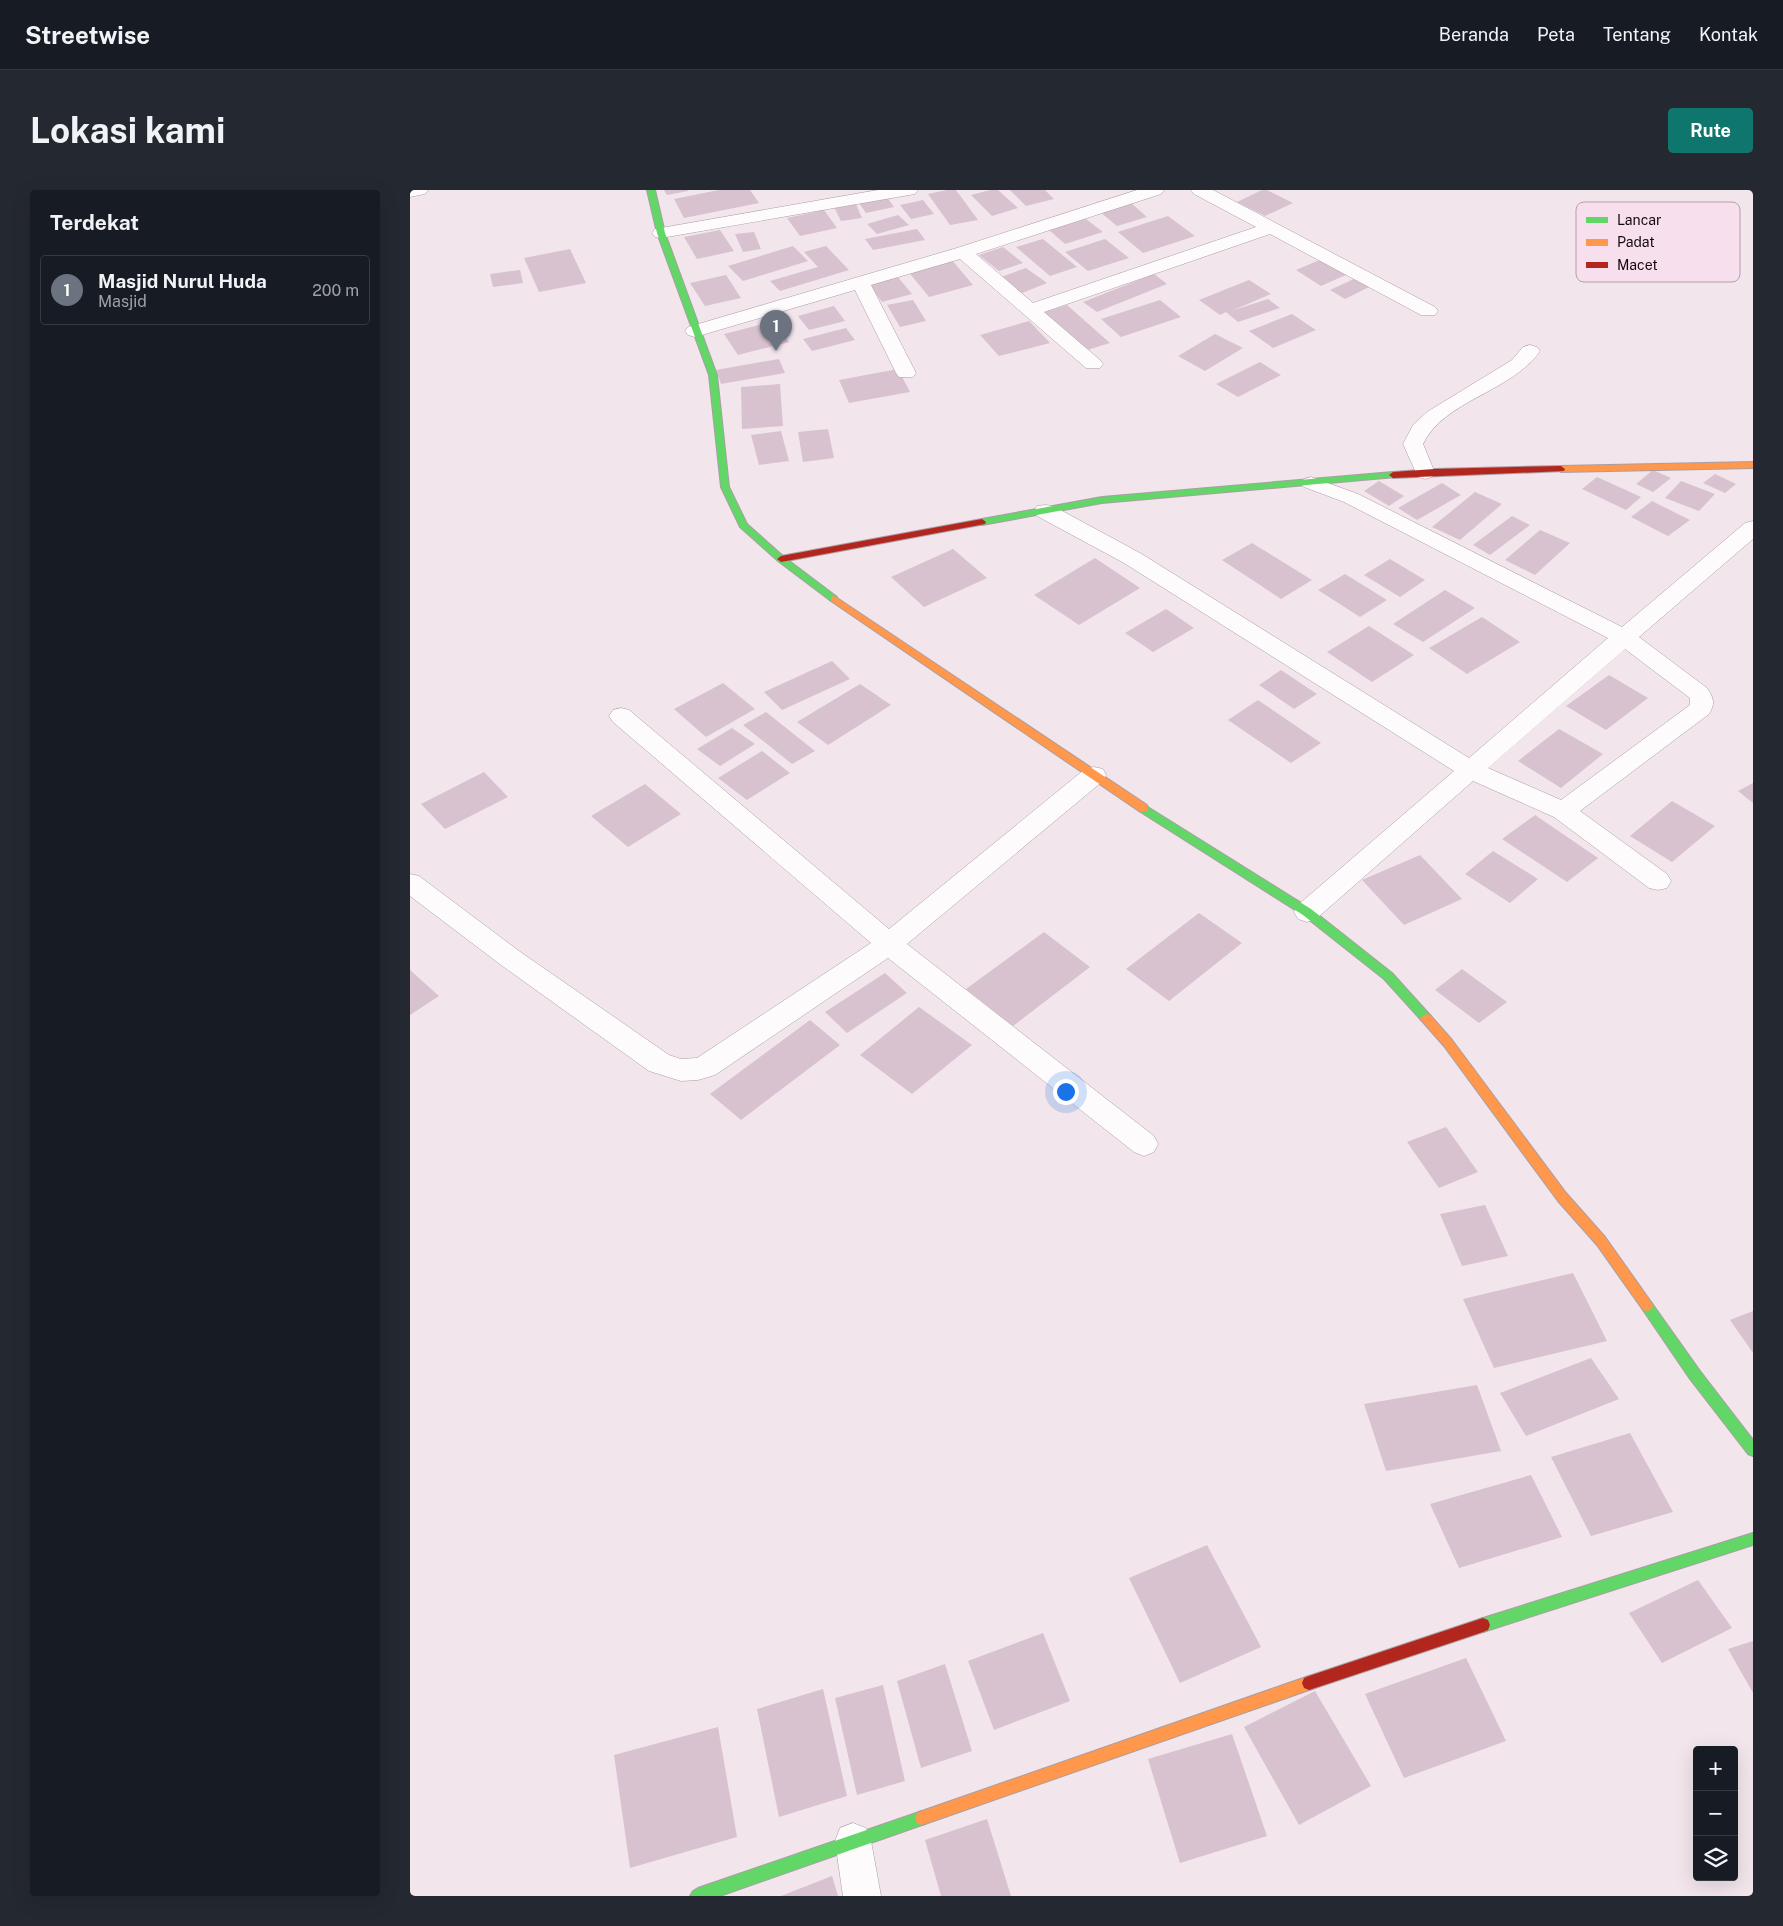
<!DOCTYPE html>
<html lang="id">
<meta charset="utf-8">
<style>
:root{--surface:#171b24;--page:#242831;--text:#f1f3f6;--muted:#9ea1a6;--line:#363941;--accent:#0f766e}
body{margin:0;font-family:"Public Sans",sans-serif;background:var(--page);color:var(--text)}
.controls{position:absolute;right:15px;bottom:15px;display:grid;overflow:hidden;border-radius:5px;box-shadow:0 5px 20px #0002}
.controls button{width:45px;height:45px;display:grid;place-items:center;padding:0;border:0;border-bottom:1px solid var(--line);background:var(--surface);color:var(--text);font:25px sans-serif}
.you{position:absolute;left:655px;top:901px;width:18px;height:18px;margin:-12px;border:4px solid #fff;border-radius:50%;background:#1a73e8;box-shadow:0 0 0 8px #1a73e833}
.badge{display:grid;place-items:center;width:32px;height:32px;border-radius:50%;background:var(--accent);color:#fff;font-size:16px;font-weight:700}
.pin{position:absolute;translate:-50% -41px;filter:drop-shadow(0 1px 2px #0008)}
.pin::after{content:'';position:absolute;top:26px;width:18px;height:15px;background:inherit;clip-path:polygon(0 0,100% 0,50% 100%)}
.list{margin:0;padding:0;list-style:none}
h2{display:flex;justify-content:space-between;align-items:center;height:65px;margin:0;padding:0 20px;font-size:21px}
h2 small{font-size:16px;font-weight:400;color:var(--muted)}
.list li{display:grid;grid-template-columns:32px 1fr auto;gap:15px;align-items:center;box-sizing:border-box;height:70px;margin:0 10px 10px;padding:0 10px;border:1px solid var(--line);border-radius:5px}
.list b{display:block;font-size:19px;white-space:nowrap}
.list p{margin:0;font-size:16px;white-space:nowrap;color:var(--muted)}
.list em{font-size:16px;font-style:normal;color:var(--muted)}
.icon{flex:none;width:28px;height:28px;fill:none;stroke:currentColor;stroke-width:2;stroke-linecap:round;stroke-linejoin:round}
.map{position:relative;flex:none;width:1343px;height:1706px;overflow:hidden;border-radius:5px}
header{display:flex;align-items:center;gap:30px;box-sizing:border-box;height:70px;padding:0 25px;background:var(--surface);border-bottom:1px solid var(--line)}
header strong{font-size:24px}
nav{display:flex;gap:28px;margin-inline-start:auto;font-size:18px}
.intro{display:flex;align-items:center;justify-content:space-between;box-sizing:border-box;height:120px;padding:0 30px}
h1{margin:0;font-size:35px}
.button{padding:12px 22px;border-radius:5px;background:var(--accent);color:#fff;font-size:18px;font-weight:700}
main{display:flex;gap:30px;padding:0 30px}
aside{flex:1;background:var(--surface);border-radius:5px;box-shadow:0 5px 20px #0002}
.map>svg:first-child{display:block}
.building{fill:#d8c2cf}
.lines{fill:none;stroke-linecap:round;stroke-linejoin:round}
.street-casing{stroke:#a89fa4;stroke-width:1}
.fast-casing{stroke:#a89fa4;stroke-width:2}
.slow-casing{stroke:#a89fa4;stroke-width:2}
.jam-casing{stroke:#a89fa4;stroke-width:2}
.street{fill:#fdfbfc;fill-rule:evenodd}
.fast{fill:#63d668;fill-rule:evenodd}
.slow{fill:#ff974d;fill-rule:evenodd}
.jam{fill:#b3261e;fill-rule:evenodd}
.key{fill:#f8dfed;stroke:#b39faa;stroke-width:1}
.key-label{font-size:14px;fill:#120a0f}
</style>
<header>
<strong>Streetwise</strong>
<nav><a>Beranda</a><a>Peta</a><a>Tentang</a><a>Kontak</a></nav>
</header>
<div class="intro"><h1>Lokasi kami</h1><a class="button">Rute</a></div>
<main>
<aside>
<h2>Terdekat<small></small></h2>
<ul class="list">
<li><span class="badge" style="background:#6b7280">1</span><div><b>Masjid Nurul Huda</b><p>Masjid</p></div><em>200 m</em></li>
</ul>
</aside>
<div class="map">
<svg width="1343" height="1706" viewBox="0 0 1343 1706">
<rect width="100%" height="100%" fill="#f2e5ec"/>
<path class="building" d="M254,0h24v1l-21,4z
M309,0h31l9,13 -75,15 -10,-19z
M537,0h9l22,30 -28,5 -22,-31z
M580,0h8l20,18 -26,8 -21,-21z
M600,0h35l9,9 -28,7z
M852,0h5l26,13 -28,13 -28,-14z
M477,7l7,10 -28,6 -7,-10z
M513,10l11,14 -23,5 -11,-14z
M720,12l17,15 -30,9 -18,-15z
M446,14l6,14 -21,3 -7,-14z
M414,20l13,18 -37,8 -13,-18z
M488,25l11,10 -32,9 -10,-10z
M758,26l27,20 -52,17 -25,-21z
M676,29l17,13 -38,12 -16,-14z
M507,39l8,11 -52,10 -8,-11z
M310,40l14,21 -37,8 -13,-22z
M344,42l7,17 -18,3 -8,-18z
M633,49l34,28 -27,9 -34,-29z
M695,49l24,19 -41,13 -23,-19z
M383,56l15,15 -65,20 -15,-15z
M416,56l23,24 -69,21 -10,-10 48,-14 -14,-15z
M593,57l20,16 -24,8 -20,-16z
M160,59l16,34 -47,9 -15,-34z
M541,69l22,26 -44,12 -22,-27z
M912,69l26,15 -27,12 -25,-16z
M616,78l21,15 -25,10 -21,-16z
M110,80l3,13 -30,4 -3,-13z
M744,84l13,10 -70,28 -14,-10z
M316,85l15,23 -36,8 -15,-23z
M487,86l15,18 -30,8 -14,-19z
M946,88l15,8 -26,13 -15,-9z
M839,90l22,14 -40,17 37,-12 12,9 -42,14 -12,-10 -6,3 -21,-15z
M503,110l13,21 -26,6 -13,-22z
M750,110l21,17 -60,20 -20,-18z
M657,115l43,38 -26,8 -42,-38z
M424,116l11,15 -36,9 -11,-14z
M882,124l24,16 -43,18 -24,-17z
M365,131l14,21 -51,13 -14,-21z
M619,131l21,22 -51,13 -19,-21z
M436,138l9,12 -43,11 -9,-12z
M805,144l28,14 -38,23 -27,-15z
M369,169l6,14 -64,11 -5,-14z
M850,172l21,13 -43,22 -22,-13z
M488,179l12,23 -61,11 -10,-23z
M370,194l3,42 -41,3 -1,-42z
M418,239l6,29 -31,4 -5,-30z
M371,241l8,30 -30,4 -8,-30z
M1243,280l18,8 -18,14 -17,-8z
M1305,284l21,10 -11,9 -22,-10z
M1187,287l44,20 -15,13 -44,-21z
M969,291l25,15 -15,10 -25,-15z
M1271,291l34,13 -16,17 -34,-13z
M1032,293l19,12 -44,25 -19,-12z
M1065,302l27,12 -42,36 -28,-13z
M1242,311l38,19 -22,16 -37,-19z
M1102,326l18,9 -40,30 -17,-10z
M1130,340l30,13 -35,32 -30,-15z
M842,353l60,37 -31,19 -59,-39z
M543,359l34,29 -63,29 -33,-30z
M685,368l45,30 -61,37 -45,-30z
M980,369l35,21 -25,17 -36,-22z
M935,384l42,26 -27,17 -42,-27z
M1035,400l30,18 -52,34 -30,-18z
M756,419l28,19 -41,24 -28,-19z
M1072,427l38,25 -53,32 -38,-26z
M959,436l45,29 -42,27 -45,-30z
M422,471l18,18 -68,31 -18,-18z
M871,480l36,24 -23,15 -35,-24z
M1199,485l39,23 -42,32 -40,-24z
M313,493l32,26 -49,28 -32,-28z
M450,494l31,21 -63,40 -31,-23z
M848,510l63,43 -30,20 -63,-43z
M356,522l49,39 -23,13 -49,-39z
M322,538l23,16 -35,22 -23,-17z
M1149,539l44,25 -42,34 -43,-27z
M352,561l28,22 -43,27 -29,-22z
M74,582l24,25 -63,32 -24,-25z
M1343,593v20l-15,-12z
M235,594l36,30 -53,33 -37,-31z
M1262,611l43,25 -43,36 -42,-26z
M1125,625l63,43 -31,24 -65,-43z
M1083,661l45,28 -28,24 -45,-29z
M1010,665l42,44 -58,26 -42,-45z
M789,723l43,30 -73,58 -43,-32z
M634,742l46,35 -77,59 -47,-37z
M1052,779l45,33 -28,21 -44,-33z
M0,780l29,26 -29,19z
M475,783l22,20 -60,40 -22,-21z
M509,817l53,38 -60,49 -52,-39z
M400,830l30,25 -99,75 -31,-26z
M1036,937l32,45 -39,16 -32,-46z
M1075,1015l23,51 -46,10 -22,-52z
M1163,1083l34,68 -113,27 -31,-69z
M1343,1121v42l-23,-33z
M1181,1168l28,41 -93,37 -26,-43z
M1067,1195l24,66 -115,20 -22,-67z
M1220,1243l43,79 -82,24 -40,-79z
M1121,1285l31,62 -103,31 -29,-64z
M797,1355l54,102 -81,36 -51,-105z
M1288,1390l34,48 -70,35 -33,-50z
M633,1443l27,68 -76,29 -26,-69z
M1343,1451v52l-25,-44z
M1056,1468l40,83 -102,37 -39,-84z
M535,1474l27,87 -51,17 -24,-87z
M473,1495l22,96 -48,14 -22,-97z
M413,1499l24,107 -68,21 -22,-108z
M905,1501l56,95 -72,39 -55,-98z
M308,1537l19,110 -107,31 -16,-113z
M822,1544l35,102 -87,27 -32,-104z
M577,1629l24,77h-70l-16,-56z
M422,1686l6,20h-57z"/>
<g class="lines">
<defs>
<path id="street" d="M0,0h18l-3,4 -15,3z
M468,0h40l-3,4 -6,1 -248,43 -6,-1 -3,-4 3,-4 6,-1z
M727,0h27l-3,4 -185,60 57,49 223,-76 -62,-33 -3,-4h22l222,117 3,4 -3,4h-14l-151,-81 -226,78 56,48 3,4 -3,4h-14l-126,-109 -89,26 45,88 -3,4h-14l-3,-4 -41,-83 -160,47 -7,-2 -3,-4 3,-4 269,-79z
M1120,155l7,2 3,4c-28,41 -96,49 -117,93l12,29 -3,4 -7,2 -7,-2 -15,-33 10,-19 14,-13 85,-52 11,-13z
M901,287l47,17 264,133 123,-104 8,-2v18l-114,98 68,51c6,9 9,15 2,26l-129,97 87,63 4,7 -4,7 -9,2 -9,-2 -95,-71 -81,-36 -157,138 -9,3 -9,-3 -4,-7 4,-7 156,-134 -330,-208 -87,-47 -3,-5 3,-5 8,-1 8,1 87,47 329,205 139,-120 -264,-136 -40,-15 -4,-4 4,-4zM1215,459l65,49v7l-129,95 -73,-32z
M211,518l8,2 260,219 196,-160 9,-2 9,2 3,6 -3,6 -196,163 247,192 4,8 -4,8 -10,4 -10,-4 -246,-194 -173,117 -17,5 -17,1 -32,-10 -148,-106 -91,-69v-22l9,2 100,75 150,104 12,4 16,-1 174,-115 -258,-221 -4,-6 4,-6z
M443,1633l13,5 5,13 10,55h-38l-8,-55 5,-13z"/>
<path id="fast" d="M237,0h8l10,43 52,142 12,112 18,37 37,33 53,40v4h-6l-53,-40 -38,-34 -19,-40 -12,-112 -52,-142z
M983,282l4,3 -1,2 -294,26 -120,22 -4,-3 4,-3 120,-22z
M733,614l168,105 81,64 38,42 2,3 -2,3h-8l-38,-42 -81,-64 -164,-104 -1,-3z
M1237,1111l4,1 49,69 53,69v16l-5,-2 -58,-75 -47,-69 -2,-4 2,-4z
M1343,1343v12l-270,87 -5,-2 -2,-5 2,-5 5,-2z
M512,1621l5,2 2,5 -2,5 -5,2 -202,71h-30l3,-5 5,-3z"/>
<path id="slow" d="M1343,272v6l-192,4 -4,-3 4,-3z
M424,406l313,209 1,3 -1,3h-8l-308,-210v-4z
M1016,824l4,1 22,25 114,153 39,44 46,65 2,4 -2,4 -4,1 -4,-1 -46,-65 -39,-44 -114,-155 -22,-25 -2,-3z
M899,1486l5,2 2,5 -2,5 -5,2 -387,135 -5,-2 -2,-5 2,-5 5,-2z"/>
<path id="jam" d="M1151,276l4,3 -1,2 -171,7 -4,-3 4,-3 41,-3z
M572,329l4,3 -1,2 -204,38 -4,-3 4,-3z
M1073,1428l5,2 2,5 -2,5 -5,2 -174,58 -5,-2 -2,-5 2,-5 5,-2z"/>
</defs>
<use href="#street" class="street-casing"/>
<use href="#fast" class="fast-casing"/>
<use href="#slow" class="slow-casing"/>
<use href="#jam" class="jam-casing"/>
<use href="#street" class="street"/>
<use href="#fast" class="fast"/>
<use href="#slow" class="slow"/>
<use href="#jam" class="jam"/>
</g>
<rect x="1166" y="12" width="164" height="80" rx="8" class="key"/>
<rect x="1176" y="27" width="22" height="6" fill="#63d668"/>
<rect x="1176" y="49" width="22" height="7" fill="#ff974d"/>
<rect x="1176" y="72" width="22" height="6" fill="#b3261e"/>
<g class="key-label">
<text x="1207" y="35">Lancar</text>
<text x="1207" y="57">Padat</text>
<text x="1207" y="80">Macet</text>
</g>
</svg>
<div class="controls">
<button>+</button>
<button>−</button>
<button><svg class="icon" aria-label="layers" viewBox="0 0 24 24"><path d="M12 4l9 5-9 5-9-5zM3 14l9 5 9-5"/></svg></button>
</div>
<div class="you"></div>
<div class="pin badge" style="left:366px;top:161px;background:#6b7280">1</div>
</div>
</main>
